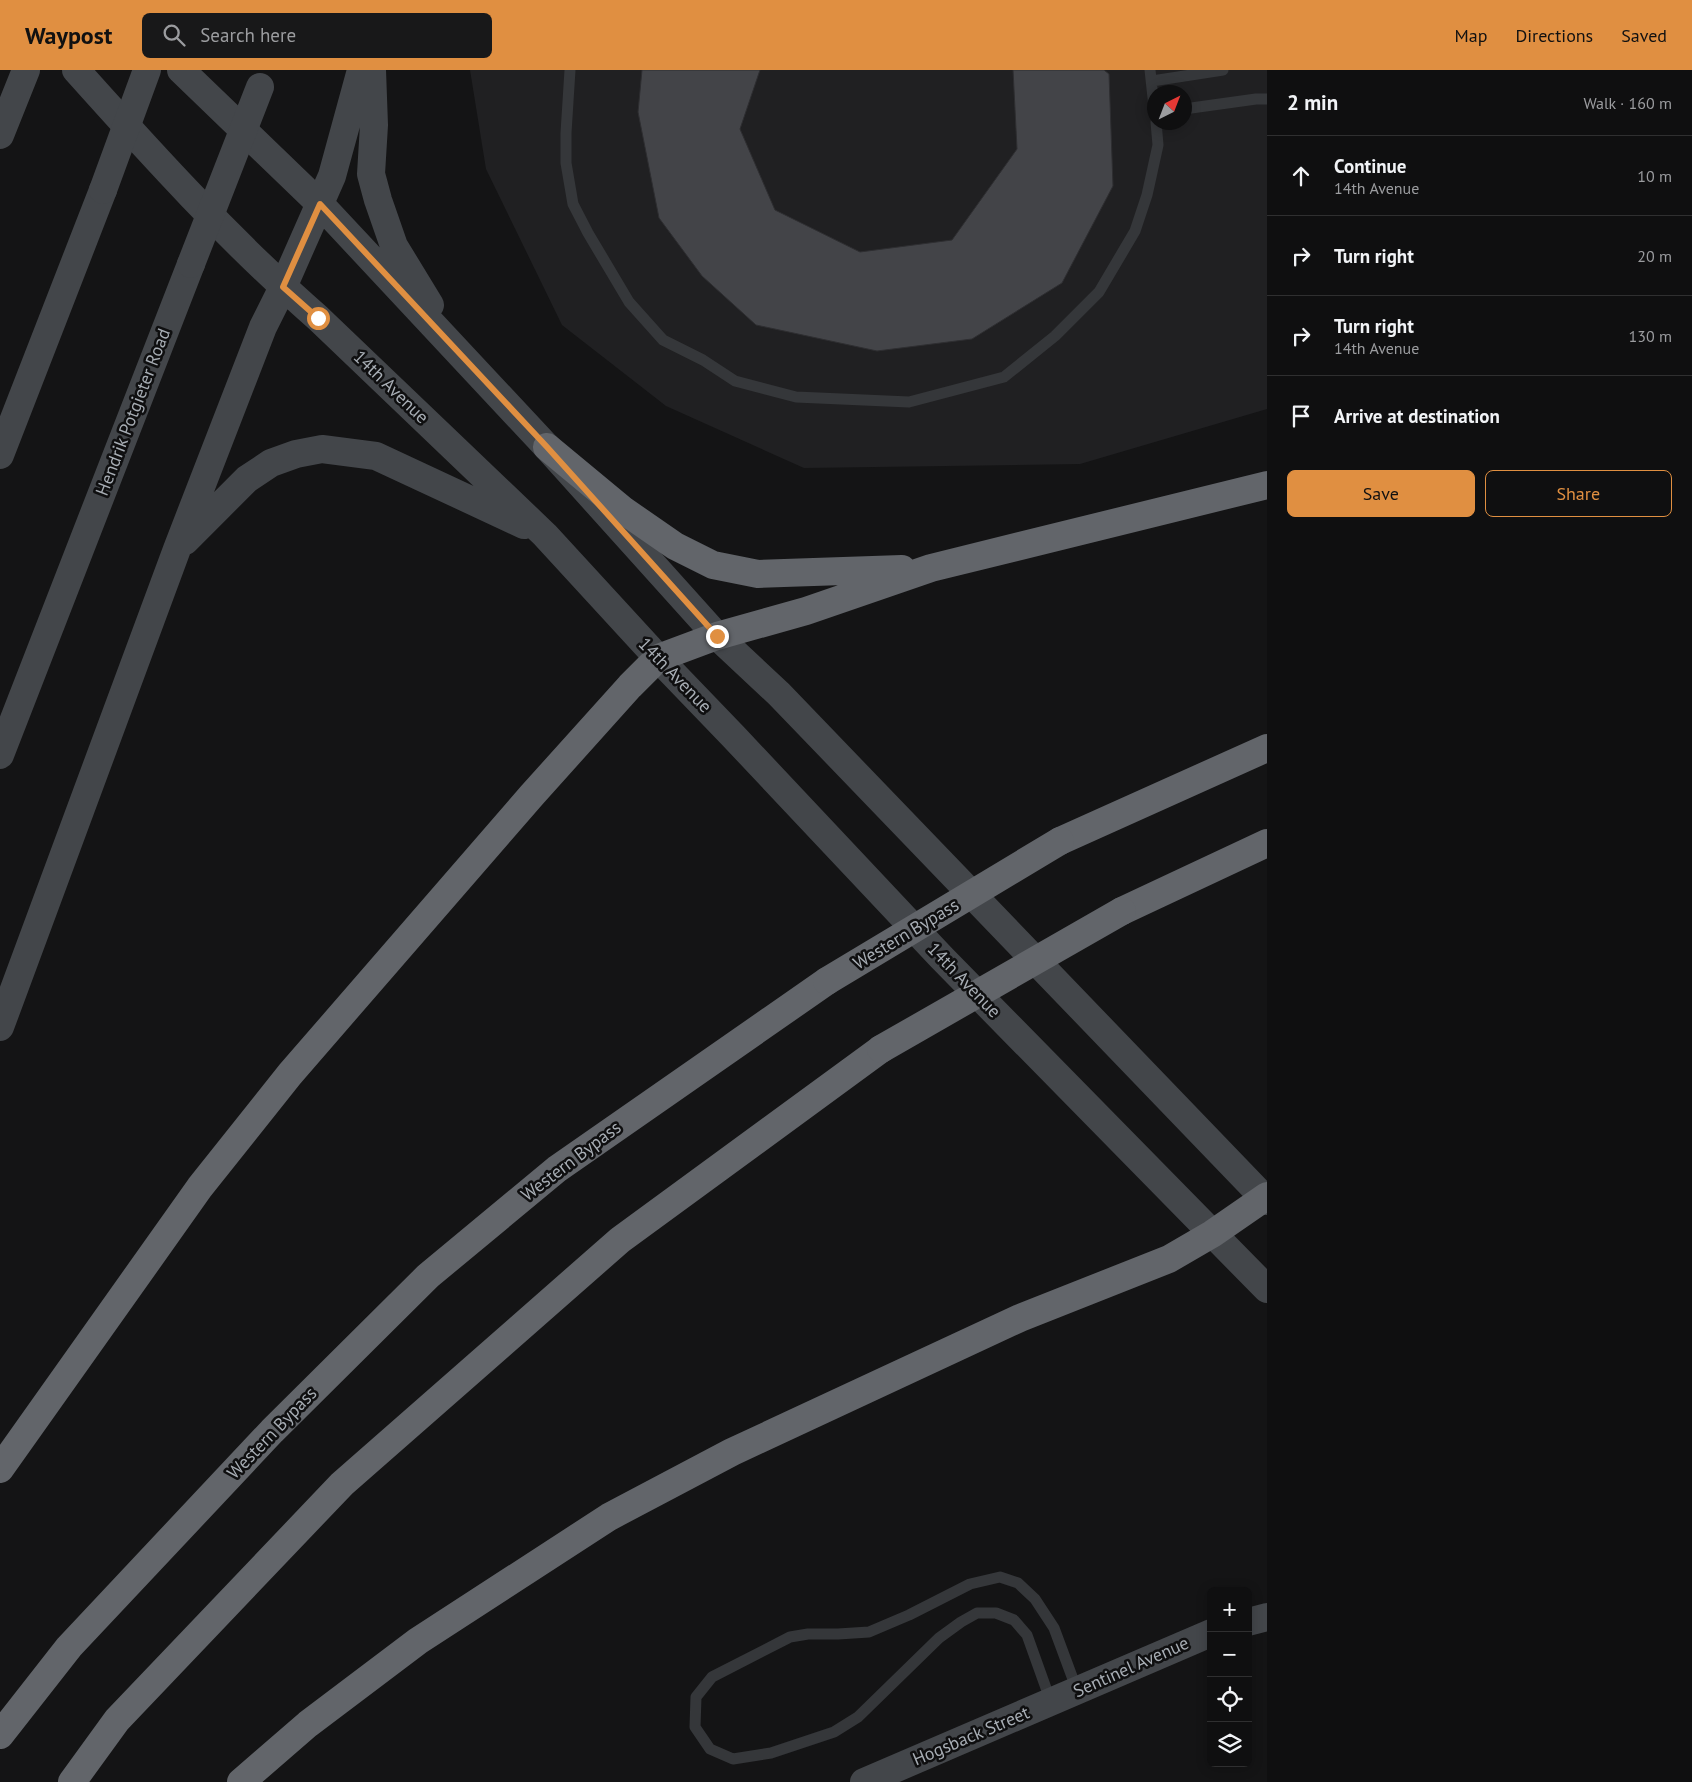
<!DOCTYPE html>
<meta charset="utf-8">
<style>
:root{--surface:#0f0f10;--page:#181819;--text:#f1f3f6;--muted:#9b9c9f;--line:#2f2f30;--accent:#e08f41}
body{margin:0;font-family:"PT Sans",sans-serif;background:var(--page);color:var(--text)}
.controls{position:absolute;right:15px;bottom:15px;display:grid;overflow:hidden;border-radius:8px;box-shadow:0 2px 12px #0003}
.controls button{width:45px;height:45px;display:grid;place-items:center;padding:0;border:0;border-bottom:1px solid var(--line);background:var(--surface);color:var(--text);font:25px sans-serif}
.compass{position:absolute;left:1147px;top:15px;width:45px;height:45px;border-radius:50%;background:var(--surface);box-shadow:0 2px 12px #0003;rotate:42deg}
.stop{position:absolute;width:15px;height:15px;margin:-11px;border:4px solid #e08f41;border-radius:50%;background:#fff}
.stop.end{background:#e08f41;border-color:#fff;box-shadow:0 1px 5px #0008}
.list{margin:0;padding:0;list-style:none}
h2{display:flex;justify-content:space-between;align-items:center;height:65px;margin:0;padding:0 20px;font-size:21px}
h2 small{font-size:16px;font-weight:400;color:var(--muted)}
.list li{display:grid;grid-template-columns:32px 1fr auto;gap:15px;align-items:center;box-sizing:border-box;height:80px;padding:0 20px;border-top:1px solid var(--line)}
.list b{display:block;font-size:19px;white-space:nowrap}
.list p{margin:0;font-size:16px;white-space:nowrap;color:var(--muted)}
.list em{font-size:16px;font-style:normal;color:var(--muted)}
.actions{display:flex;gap:10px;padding:15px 20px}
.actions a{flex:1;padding:11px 0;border:1px solid var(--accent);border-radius:8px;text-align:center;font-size:18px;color:var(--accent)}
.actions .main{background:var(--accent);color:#111}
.icon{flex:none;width:28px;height:28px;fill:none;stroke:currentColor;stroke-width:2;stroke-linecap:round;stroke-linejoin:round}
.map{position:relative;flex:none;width:1267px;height:1712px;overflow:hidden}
header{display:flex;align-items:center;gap:30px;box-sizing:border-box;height:70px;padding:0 25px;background:var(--accent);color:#111}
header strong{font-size:24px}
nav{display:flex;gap:28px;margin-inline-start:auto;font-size:18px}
.search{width:350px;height:45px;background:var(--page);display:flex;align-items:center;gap:12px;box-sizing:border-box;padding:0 18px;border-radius:8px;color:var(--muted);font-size:19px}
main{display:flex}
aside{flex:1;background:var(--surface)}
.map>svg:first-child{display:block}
.built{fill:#202022;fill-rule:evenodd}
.building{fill:#434448;stroke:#2e2e31}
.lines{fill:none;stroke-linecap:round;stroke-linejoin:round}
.lane{stroke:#35373a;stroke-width:11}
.secondary{stroke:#43464a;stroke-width:28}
.highway{stroke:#62656a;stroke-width:28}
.secondary-bridge{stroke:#43464a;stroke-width:28}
.highway-bridge{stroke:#62656a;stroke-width:28}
.route{stroke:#e08f41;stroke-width:6}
.labels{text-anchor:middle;stroke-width:5;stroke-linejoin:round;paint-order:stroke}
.street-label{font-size:18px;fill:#a7adb4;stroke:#0f0f10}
</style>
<header>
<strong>Waypost</strong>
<div class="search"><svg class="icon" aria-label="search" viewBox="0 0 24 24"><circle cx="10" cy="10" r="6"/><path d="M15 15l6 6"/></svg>Search here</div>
<nav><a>Map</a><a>Directions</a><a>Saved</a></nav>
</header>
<main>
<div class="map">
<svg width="1267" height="1712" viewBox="0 0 1267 1712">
<rect width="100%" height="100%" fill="#141415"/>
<path class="built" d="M470,0h797v339l-187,55 -276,4 -138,-62 -104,-81 -76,-156zM1154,22h30v30h-30z"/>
<path class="building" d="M642,0h118l-20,59 35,81 85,42 92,-12 65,-91 -4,-79h91l5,4 4,112 -51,97 -90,56 -95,12 -121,-26 -54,-49 -43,-58 -21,-106z"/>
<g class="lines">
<path class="lane" d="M570,0l-4,63v30l7,41 15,29 41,69 34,38 40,20 32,21 61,16 113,5 95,-25 51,-41 44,-44 36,-61 12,-36 11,-50 -2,-23
M1150,0l4,37
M1152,11l71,-11
M1184,39l72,-10h11
M1051,1632l-24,-67 -13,-15 -18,-7h-19l-16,9 -22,16 -81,79 -24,15 -63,21 -38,6 -23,-10 -15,-22 1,-30 16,-20 78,-40 18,-3h30l31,-2 40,-17 61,-31 30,-7 18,6 17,16 19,29 23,62"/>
<path class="secondary" d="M76,0c77,86 155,172 242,248l227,217 113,123 76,79 208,221 325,331
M181,0l139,134 227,243 170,189 62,58 488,507
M372,0l2,55 -3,49 7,26 16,46 36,59
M0,65l26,-65
M0,385l103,-265
M185,471l62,-62 24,-16 25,-9 26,-5 54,7 148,69
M0,685l191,-491
M0,957l177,-478 86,-222 20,-40 49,-111 29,-106
M1248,1552l19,-5
M864,1712l347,-149"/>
<path class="highway" d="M547,377l76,63 52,36 38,19 45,9 144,-5
M1060,771l207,-93
M1122,841l145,-68
M0,1399l200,-282 90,-113 242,-279 98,-109 28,-28 59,-22 89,-25 125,-43 336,-83
M0,1665l69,-88 203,-216 156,-155 129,-107 270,-188
M72,1712l45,-62 225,-236 278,-244 261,-191
M241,1712l67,-58 110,-83 191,-124 123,-65 288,-134 149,-59 43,-25 55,-38"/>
<path class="secondary-bridge" d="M103,120l44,-120
M191,194l69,-177"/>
<path class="highway-bridge" d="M827,911l233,-140
M881,979l241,-138"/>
</g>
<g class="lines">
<path class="route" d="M318,248l-35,-31 37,-83 227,243 170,189"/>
</g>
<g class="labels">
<g class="street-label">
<text transform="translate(391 317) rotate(44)" y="6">14th Avenue</text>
<text transform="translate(133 342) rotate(-69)" y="6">Hendrik Potgieter Road</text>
<text transform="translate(675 605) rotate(46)" y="6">14th Avenue</text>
<text transform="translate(906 864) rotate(-31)" y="6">Western Bypass</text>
<text transform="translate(964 910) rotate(46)" y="6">14th Avenue</text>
<text transform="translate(571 1091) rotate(-37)" y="6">Western Bypass</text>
<text transform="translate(272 1363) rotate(-46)" y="6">Western Bypass</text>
<text transform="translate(1131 1597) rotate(-24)" y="6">Sentinel Avenue</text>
<text transform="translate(971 1666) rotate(-23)" y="6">Hogsback Street</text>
</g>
</g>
</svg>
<div class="controls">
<button>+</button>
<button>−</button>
<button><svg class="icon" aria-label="locate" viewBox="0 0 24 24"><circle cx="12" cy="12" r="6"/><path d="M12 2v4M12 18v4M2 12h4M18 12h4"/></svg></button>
<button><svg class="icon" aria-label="layers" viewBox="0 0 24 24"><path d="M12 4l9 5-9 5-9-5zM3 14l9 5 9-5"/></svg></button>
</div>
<svg class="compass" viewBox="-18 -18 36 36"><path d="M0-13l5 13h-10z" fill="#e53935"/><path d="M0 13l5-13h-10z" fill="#9b9c9f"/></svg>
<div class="stop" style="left:318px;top:248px"></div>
<div class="stop end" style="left:717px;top:566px"></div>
</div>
<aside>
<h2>2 min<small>Walk · 160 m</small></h2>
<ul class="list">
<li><svg class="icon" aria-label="ahead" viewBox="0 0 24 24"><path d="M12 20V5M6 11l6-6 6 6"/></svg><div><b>Continue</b><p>14th Avenue</p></div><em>10 m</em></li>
<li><svg class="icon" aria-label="right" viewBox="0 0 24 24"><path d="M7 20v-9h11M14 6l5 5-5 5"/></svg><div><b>Turn right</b></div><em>20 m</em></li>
<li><svg class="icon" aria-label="right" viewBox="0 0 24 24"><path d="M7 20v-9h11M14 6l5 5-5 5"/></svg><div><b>Turn right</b><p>14th Avenue</p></div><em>130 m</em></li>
<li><svg class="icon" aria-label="arrive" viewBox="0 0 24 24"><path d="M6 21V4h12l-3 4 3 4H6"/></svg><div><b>Arrive at destination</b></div></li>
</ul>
<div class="actions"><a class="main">Save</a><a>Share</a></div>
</aside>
</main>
